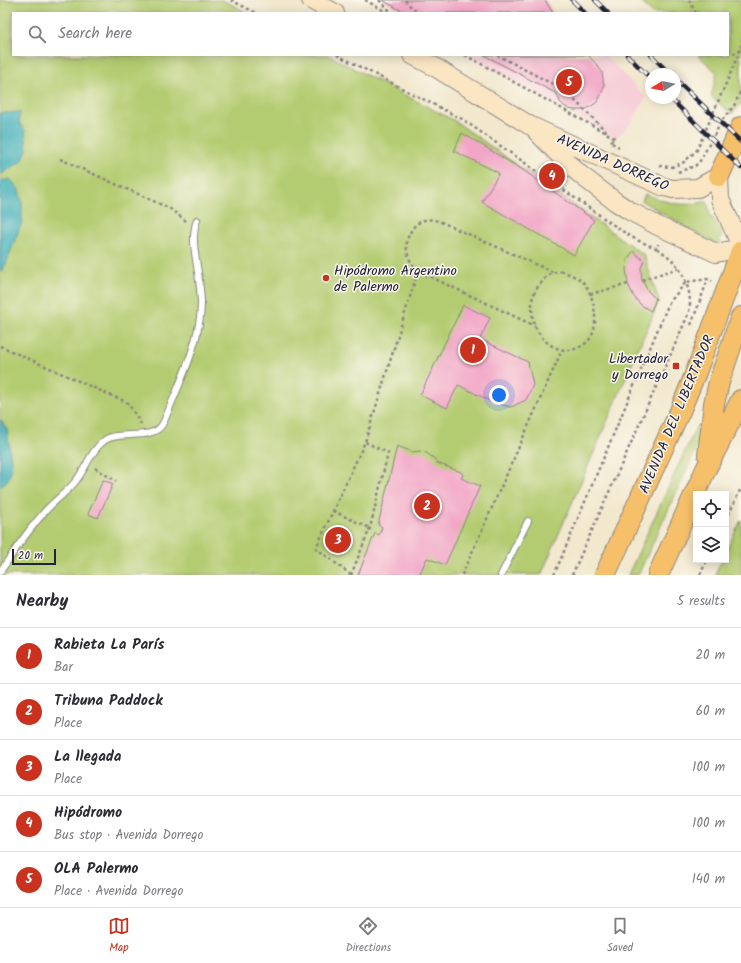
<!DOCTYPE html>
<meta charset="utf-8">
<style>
:root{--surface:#fff;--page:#f7f7f7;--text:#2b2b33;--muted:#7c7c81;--line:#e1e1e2;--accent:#c8321e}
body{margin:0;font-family:Kalam,sans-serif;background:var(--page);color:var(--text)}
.controls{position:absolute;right:12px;bottom:12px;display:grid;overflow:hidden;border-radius:0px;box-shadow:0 2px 10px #0003}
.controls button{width:36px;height:36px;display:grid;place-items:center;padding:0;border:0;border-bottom:1px solid var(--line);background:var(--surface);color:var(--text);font:20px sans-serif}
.compass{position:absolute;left:645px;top:68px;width:36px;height:36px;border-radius:50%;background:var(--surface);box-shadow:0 2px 10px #0003;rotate:260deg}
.scale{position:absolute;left:12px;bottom:10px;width:44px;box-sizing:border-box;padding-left:4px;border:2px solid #22223b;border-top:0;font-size:11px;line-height:14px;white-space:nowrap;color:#22223b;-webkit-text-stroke:3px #fbf7ec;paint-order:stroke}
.you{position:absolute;left:499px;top:395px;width:14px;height:14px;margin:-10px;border:3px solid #fff;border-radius:50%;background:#1a73e8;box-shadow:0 0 0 6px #1a73e833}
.badge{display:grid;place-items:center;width:26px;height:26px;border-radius:50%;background:var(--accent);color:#fff;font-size:13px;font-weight:700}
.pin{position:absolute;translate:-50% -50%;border:2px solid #fff;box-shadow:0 1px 4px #0006}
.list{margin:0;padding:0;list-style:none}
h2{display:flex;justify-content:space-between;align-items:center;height:52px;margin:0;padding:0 16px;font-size:17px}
h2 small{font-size:13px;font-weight:400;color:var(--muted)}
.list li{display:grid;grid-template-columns:26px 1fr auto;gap:12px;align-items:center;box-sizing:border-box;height:56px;padding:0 16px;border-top:1px solid var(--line)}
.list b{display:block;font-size:15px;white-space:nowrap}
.list p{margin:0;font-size:13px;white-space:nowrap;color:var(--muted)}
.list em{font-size:13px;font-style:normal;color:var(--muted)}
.icon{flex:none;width:22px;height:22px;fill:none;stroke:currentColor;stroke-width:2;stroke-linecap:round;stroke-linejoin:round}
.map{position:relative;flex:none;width:741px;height:575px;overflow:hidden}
.search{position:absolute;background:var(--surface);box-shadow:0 2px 10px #0003;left:12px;right:12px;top:12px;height:44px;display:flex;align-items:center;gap:10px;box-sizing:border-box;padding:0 14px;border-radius:0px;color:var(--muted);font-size:15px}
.sheet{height:332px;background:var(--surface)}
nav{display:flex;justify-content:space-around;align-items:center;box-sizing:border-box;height:56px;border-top:1px solid var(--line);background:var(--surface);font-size:11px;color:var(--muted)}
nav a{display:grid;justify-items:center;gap:2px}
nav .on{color:var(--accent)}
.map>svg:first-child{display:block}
.built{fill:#f6cfd8}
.green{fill:#b4cc71;stroke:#6b7756}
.water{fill:#40b0ba;stroke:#31697a}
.building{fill:#f2a5c6}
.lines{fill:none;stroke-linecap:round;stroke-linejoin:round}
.lane-casing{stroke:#8a8584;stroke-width:8}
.secondary-casing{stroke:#8a8584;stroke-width:20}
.primary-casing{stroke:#8a8584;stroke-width:22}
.path{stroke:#8a8584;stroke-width:2.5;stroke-dasharray:3 3;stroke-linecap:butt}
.lane{stroke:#fff;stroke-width:6}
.secondary{stroke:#fbe6c4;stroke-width:18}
.primary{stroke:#f6c06b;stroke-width:20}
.rail-casing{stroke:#22223b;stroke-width:4.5}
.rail{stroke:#fbf7ec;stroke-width:3;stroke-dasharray:9;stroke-linecap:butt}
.poi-dot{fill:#c8321e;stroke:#fbf7ec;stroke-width:1.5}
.labels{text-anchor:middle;stroke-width:3;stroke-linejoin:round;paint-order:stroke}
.street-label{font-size:14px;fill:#22223b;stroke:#fbf7ec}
.poi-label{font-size:14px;fill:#22223b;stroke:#fbf7ec;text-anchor:start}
</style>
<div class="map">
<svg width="741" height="575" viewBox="0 0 741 575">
<rect width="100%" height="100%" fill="#fbf7ec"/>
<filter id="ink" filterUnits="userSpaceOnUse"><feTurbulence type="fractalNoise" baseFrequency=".025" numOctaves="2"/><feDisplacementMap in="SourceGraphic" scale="8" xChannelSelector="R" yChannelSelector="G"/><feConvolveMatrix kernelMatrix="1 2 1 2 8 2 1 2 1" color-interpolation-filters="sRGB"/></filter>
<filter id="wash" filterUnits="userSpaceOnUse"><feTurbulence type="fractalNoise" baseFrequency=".012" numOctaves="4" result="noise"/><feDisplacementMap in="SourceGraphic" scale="16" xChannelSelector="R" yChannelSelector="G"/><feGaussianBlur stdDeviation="0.9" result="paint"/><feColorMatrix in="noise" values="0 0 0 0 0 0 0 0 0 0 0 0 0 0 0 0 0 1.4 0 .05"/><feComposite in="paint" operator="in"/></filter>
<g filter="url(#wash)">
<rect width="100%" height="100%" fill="#f2e8ce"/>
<path class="built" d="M469,55h136l41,42 -14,25 -11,11 -6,5z"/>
<path class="green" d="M0,0h223l25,13h-235v42h315l127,66 189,134 15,46 -118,274h-541z
M639,0h102v104l-9,10 -21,-17 6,-24 -19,-18h30v-42h-75z
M645,194c24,9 37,14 62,7l3,14 12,16 -2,12h-4l-20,-10 -54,-32z
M697,425l4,1 -5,24 -58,125h-10z
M741,520v55h-26l7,-15h4v-9z"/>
<path class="water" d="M20,112l-1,11 6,7 2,20 -5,11 -22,14v-62z
M10,179l8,9 4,13v21l-17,44 -5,6v-91z
M0,419l7,10 5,40 -5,12 -7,6z"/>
<g id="blocks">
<path class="building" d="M382,0h163l8,13h-147z
M484,55h104l10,11 4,6 2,14 -2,6 -2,5 -3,5 -7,5 -6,3h-10l-5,-1 -5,-3 -4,-4 -3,-8z
M462,133l61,37 71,50 -20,35 -92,-53 17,-29 -45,-22z
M633,251l11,10 -3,7 1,12 6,11 8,8 -5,12 -10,-6 -7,-8 -6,-13 -2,-15 1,-9z
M463,305l27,13 -10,21 48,23 5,23 -7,15 -15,7 -17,-4 -36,-18 -11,23 -27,-13z
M397,446l16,6 6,-1 6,1 10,7 2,4 24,9 2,3 -2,3 19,8 -35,79 -18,-7 -8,17h-61l17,-42 4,2 3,-8 -4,-2z
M103,480l10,4 -15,34 -10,-4z"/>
</g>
</g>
<g filter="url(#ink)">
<use href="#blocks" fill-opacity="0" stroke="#8a8584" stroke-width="1"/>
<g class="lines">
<defs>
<path id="lane" d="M0,572c13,-19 26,-39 41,-56 10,-13 24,-22 34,-34 11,-13 16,-32 30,-42 14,-10 47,1 57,-15 4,-7 7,-16 10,-23 12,-28 29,-67 29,-98 0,-8 -1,-16 -2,-24 -2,-19 -9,-41 -2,-60
M501,575l27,-54"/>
<path id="secondary" d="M311,0l24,13
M412,55l21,11 96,59 135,62 9,2 25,-1 21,-12 1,23 21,47
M537,132l27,28 18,16 34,26 14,9 28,15 58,27 25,-5"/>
<path id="primary" d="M719,176l22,-49
M708,455l6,-51 5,-22 22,-65
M605,575l75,-164 16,-39 45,-121
M658,575l48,-106 35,-69"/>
</defs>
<use href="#lane" class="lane-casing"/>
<use href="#secondary" class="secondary-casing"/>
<use href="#primary" class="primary-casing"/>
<path class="path" d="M231,0l25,13
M365,0l23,13
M379,0l13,13
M405,0l4,5 11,8
M689,0l7,13
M728,49l10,7
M337,55l125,64 163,114 12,7 21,9
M465,55l150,83 -5,4 9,5
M497,55l67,35 44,43
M60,159l109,49 17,13
M659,166l13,1 12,-5 13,-12 41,-94 3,-11
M678,172l17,-6 5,-5 23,-42 11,-13 7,-16
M418,271c-12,-12 -16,-28 -5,-43 2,-3 6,-6 9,-7 7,-3 13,-1 19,1l112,50
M561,271c8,3 16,6 22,11 12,13 18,48 4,60 -19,17 -43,5 -52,-16 -3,-7 -3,-14 -3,-21 0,-3 0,-6 1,-9 2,-5 5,-10 8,-13 7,-9 9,-10 20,-12z
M642,280l37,-12
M590,294l38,-10
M691,325l17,-46
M0,346l128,57 13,21
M95,468l21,13
M333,511l37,17
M726,520l15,-32
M351,575l-35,-27 49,-106 53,-171 117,55
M351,575l19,-47 18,-75 -23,-11
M462,575l100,-225
M554,575l115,-272 17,-21 22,-3 4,2
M572,575l105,-235c4,-10 9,-19 12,-29 4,-16 -5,-39 -16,-50 -4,-5 -10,-8 -15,-12v-5
M700,575l7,-15"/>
<use href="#lane" class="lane"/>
<use href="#secondary" class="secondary"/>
<use href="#primary" class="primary"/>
<defs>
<path id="rail" d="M572,0l13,13
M595,0l13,13
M627,55l24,24
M651,55l19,19
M675,79l66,63
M670,98l71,70"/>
</defs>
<use href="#rail" class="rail-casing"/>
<use href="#rail" class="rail"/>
</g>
</g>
<g class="poi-dot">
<circle cx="326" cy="278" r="4"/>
<rect x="672" y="362" width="8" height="8" rx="2"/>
</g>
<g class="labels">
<g class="street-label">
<text transform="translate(613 162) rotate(24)" y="5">AVENIDA DORREGO</text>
<text transform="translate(676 414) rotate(-67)" y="5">AVENIDA DEL LIBERTADOR</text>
</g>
<g class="poi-label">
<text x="334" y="275">Hipódromo Argentino<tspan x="334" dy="16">de Palermo</tspan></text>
<text x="668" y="363" text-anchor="end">Libertador<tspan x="668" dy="16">y Dorrego</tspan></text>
</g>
</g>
</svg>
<div class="controls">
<button><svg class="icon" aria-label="locate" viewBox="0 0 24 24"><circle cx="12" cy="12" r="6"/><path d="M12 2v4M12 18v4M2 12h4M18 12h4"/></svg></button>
<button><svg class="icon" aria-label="layers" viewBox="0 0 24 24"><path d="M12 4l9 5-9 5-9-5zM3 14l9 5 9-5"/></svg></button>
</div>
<svg class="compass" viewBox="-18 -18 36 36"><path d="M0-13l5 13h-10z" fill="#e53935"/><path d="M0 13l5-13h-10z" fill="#7c7c81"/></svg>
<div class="scale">20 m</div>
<div class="you"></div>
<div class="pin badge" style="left:473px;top:350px">1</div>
<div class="pin badge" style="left:427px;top:506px">2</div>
<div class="pin badge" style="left:338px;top:540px">3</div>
<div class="pin badge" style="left:552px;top:176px">4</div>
<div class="pin badge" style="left:569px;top:82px">5</div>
<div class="search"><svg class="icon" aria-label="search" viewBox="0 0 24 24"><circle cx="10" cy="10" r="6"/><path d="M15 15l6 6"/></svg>Search here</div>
</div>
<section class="sheet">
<h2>Nearby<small>5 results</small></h2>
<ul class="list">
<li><span class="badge">1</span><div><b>Rabieta La París</b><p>Bar</p></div><em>20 m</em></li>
<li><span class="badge">2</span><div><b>Tribuna Paddock</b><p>Place</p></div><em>60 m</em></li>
<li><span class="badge">3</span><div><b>La llegada</b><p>Place</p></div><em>100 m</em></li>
<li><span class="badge">4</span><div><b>Hipódromo</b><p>Bus stop · Avenida Dorrego</p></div><em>100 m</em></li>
<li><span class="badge">5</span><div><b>OLA Palermo</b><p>Place · Avenida Dorrego</p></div><em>140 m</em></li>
</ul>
</section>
<nav>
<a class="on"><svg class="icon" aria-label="map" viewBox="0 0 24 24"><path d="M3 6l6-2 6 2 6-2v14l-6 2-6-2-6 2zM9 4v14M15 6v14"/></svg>Map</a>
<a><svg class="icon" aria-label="directions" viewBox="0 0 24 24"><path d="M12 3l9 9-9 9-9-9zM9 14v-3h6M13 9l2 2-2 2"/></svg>Directions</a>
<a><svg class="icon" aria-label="saved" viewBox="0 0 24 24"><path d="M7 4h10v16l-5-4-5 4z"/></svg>Saved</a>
</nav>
